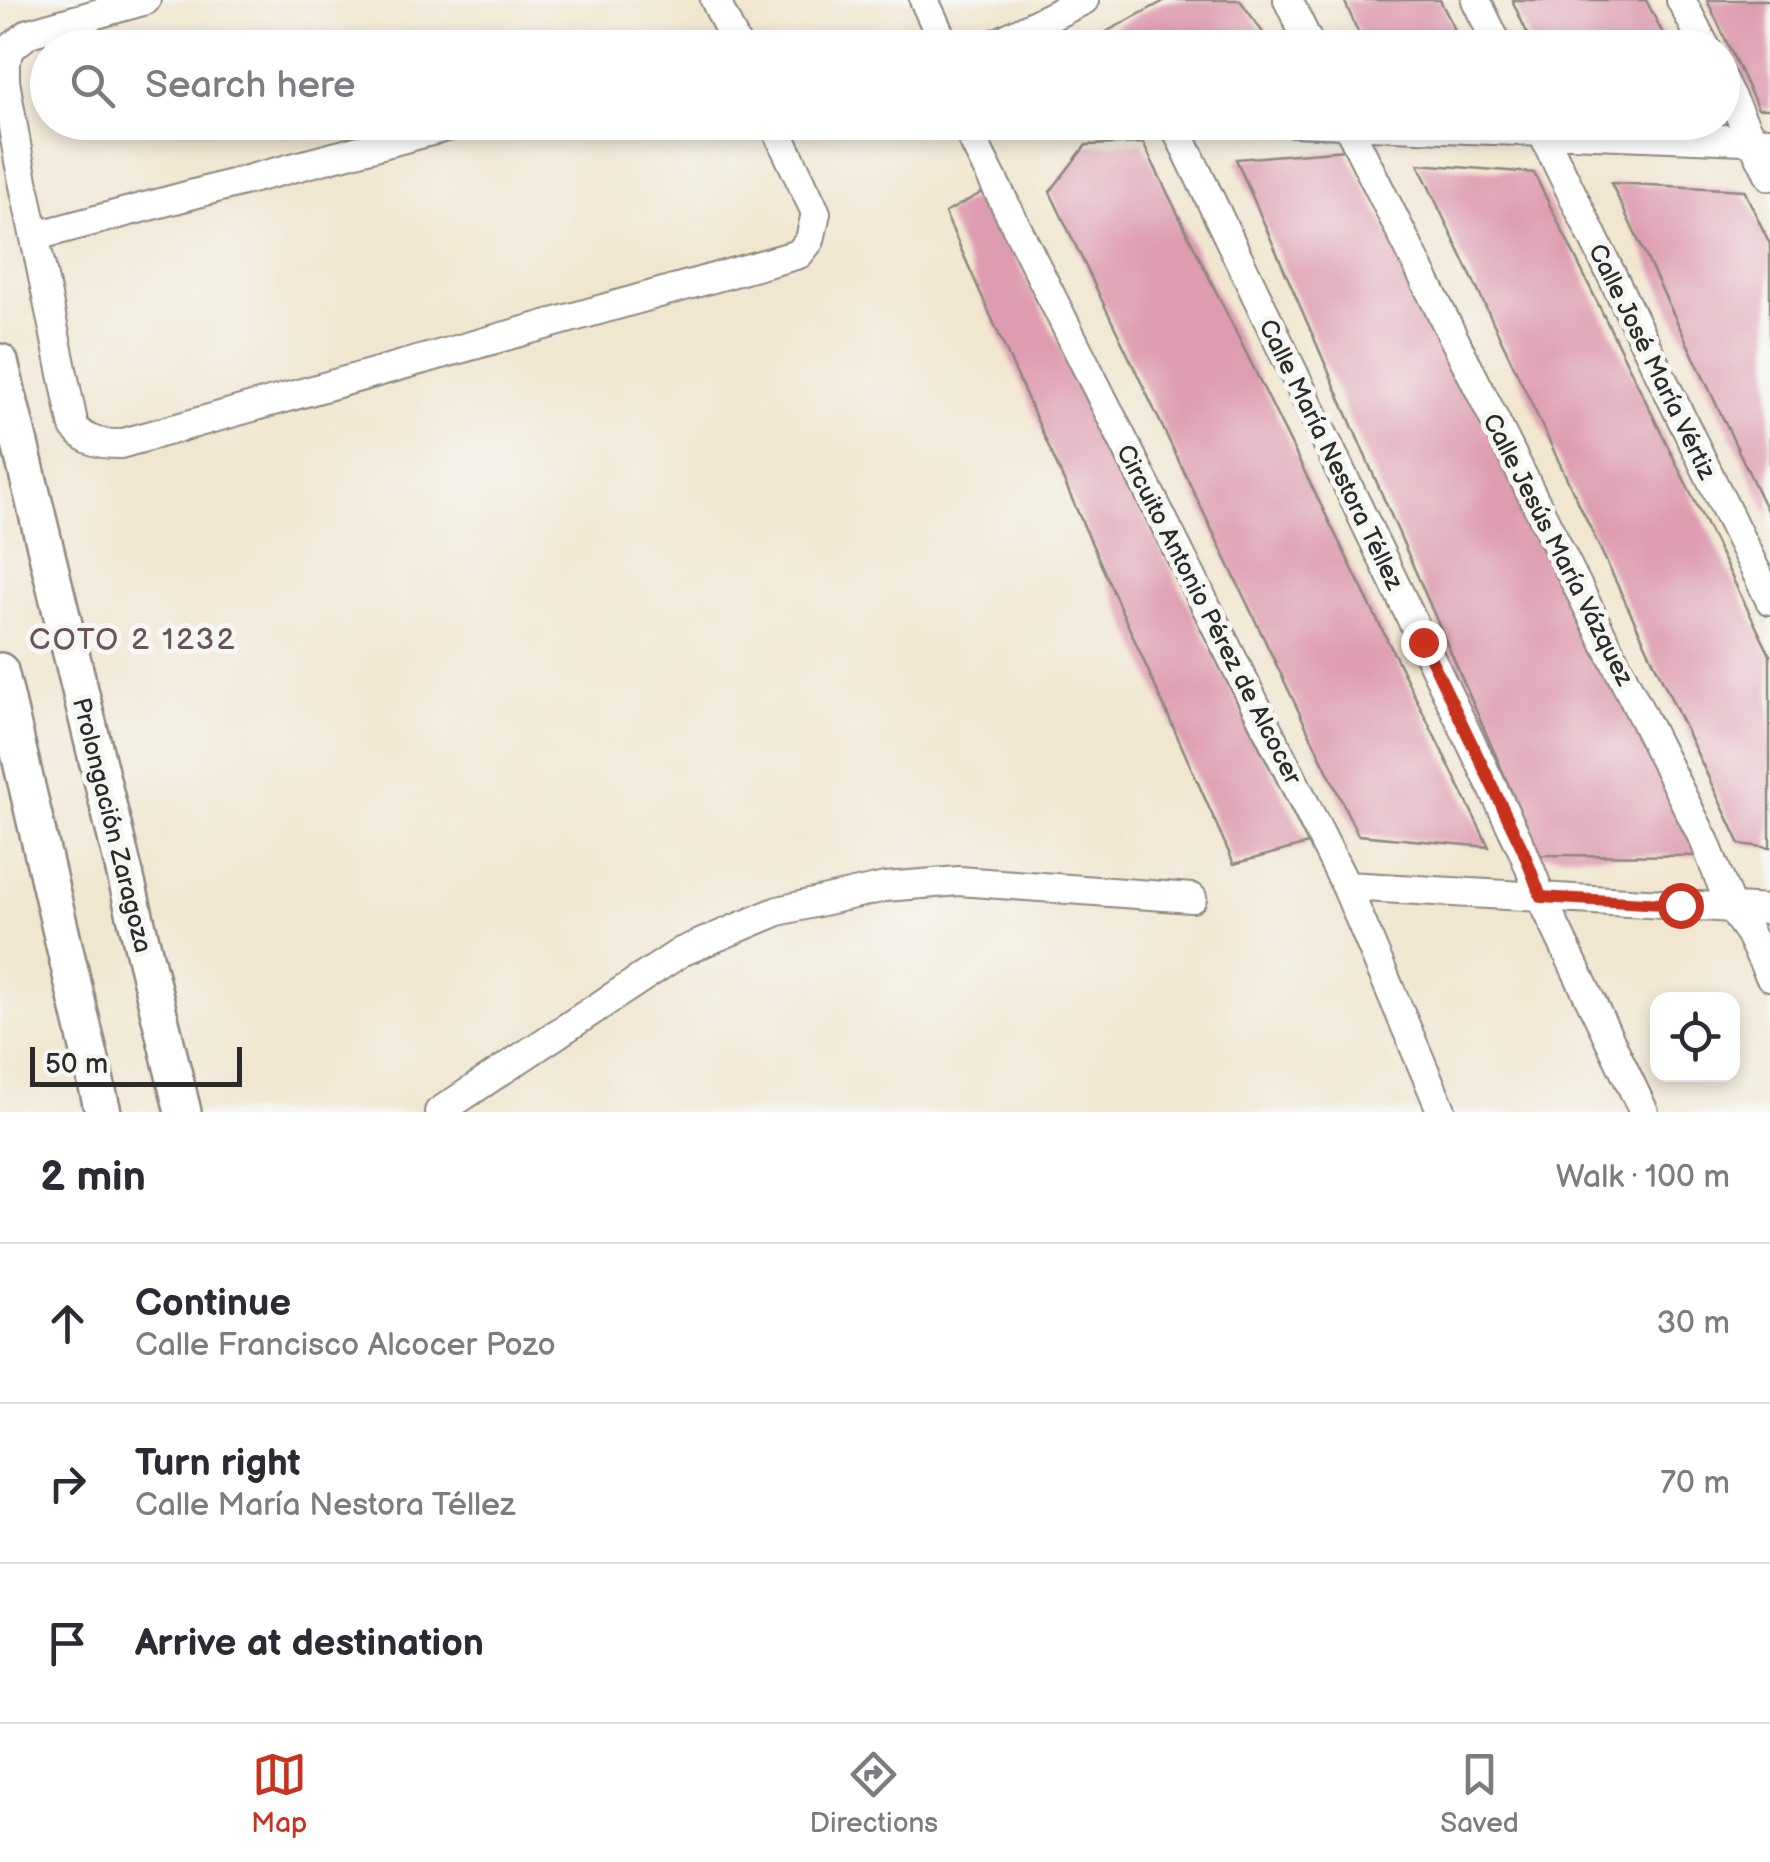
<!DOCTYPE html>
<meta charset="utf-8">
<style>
:root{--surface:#fff;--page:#f7f7f7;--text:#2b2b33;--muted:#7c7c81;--line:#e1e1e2;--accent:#c8321e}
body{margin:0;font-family:"Balsamiq Sans",sans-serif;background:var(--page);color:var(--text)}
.controls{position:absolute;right:30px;bottom:30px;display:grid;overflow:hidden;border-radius:20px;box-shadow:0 5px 15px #0003}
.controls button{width:90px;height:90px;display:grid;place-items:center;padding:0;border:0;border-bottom:2px solid var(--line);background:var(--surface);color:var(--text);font:50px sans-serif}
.scale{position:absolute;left:30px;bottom:25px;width:212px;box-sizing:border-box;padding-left:10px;border:5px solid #2b2b2b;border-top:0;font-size:28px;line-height:35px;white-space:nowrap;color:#2b2b2b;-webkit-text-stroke:8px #f6f6f2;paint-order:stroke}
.stop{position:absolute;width:30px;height:30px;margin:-22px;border:8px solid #c8321e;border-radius:50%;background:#fff}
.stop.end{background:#c8321e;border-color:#fff;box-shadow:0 2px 10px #0008}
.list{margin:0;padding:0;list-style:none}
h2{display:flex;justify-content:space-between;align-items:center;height:130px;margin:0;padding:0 40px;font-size:42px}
h2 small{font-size:32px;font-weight:400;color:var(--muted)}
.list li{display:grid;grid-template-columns:65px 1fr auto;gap:30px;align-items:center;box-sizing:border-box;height:160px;padding:0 40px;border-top:2px solid var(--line)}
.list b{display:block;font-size:38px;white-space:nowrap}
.list p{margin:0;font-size:32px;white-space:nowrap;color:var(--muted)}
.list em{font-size:32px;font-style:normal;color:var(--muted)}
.icon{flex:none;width:55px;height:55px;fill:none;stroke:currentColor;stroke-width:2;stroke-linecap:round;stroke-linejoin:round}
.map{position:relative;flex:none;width:1770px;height:1112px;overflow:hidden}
.search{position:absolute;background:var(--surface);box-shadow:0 5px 15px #0003;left:30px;right:30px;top:30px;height:110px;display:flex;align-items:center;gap:25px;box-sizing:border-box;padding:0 35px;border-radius:55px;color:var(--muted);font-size:38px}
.sheet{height:610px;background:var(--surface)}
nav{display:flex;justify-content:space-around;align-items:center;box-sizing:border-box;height:140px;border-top:2px solid var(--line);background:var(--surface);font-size:28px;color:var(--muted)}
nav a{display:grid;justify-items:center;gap:5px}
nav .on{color:var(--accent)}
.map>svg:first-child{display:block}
.building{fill:#de9cb1}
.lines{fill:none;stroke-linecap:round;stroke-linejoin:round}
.minor-casing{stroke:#8e887e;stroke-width:32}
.tertiary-casing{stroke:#8e887e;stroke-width:40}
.minor{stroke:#fff;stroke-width:28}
.tertiary{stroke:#fff;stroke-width:35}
.route{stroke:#c8321e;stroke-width:12}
.labels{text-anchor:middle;stroke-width:10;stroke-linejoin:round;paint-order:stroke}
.street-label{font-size:25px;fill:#2b2b2b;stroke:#f6f6f2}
.quarter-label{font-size:30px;letter-spacing:2.5px;fill:#6a535a;stroke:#f6f6f2}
</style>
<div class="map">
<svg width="1770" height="1112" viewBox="0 0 1770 1112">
<rect width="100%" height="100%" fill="#f6f6f2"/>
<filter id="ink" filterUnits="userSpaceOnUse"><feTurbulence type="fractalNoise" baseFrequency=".01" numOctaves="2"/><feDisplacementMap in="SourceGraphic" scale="20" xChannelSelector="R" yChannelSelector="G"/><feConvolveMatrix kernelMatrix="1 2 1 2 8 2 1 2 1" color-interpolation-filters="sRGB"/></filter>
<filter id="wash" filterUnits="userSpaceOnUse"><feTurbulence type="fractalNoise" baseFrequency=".0048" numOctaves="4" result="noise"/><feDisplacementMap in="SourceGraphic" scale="40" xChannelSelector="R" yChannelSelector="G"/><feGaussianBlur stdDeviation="2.25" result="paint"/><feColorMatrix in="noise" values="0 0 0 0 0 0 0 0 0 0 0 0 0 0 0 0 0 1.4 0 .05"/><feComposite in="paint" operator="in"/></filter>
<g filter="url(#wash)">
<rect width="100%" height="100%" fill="#f1e6d0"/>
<g id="blocks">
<path class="building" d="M1166,0h74l34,48h-198z
M1344,0h96l24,48h-99z
M1512,0h134l24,48h-136z
M1707,0h63v109h-12z
M1143,143l346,704 -131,-12 -308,-643 36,-47z
M1346,150l363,706 -170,-1 -303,-696z
M1418,164l116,9 236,482v193l-30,-4z
M1611,183l133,7 26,54v273z
M983,192l325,652 -74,20 -289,-651z"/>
</g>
</g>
<g filter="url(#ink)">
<use href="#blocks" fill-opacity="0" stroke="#8e887e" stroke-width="2.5"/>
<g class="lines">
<defs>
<path id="minor" d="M146,0l-117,33 -17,14 -7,14v20l14,80 55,266c13,15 26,17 46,17l679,-190 11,-14 6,-27 -43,-91
M715,0l23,48
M924,0l22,48
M1288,0l23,48
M1476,0l23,48
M1681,0l25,48
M987,48l97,-48
M1722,80l48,96
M964,122l382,764 96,226
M1173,122l350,729 18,46 103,215
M1293,122l477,19
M1346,122l359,720 26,66 18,25 21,43
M1537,122l233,478
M36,236l429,-114
M1346,886l424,24
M439,1112l242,-160 97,-41 107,-24 74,-6 233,17"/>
<path id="tertiary" d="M0,362l183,750
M0,671l103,441"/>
</defs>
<use href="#minor" class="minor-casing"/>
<use href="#tertiary" class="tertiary-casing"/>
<use href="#minor" class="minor"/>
<use href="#tertiary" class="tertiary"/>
</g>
</g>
<g class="lines" filter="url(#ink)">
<path class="route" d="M1423,642l100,208 18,47 139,8"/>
</g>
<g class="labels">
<g class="street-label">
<text transform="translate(1653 361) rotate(64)" y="9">Calle José María Vértiz</text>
<text transform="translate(1332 454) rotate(64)" y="9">Calle María Nestora Téllez</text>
<text transform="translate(1559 549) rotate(63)" y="9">Calle Jesús María Vázquez</text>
<text transform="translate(1210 614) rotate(63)" y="9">Circuito Antonio Pérez de Alcocer</text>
<text transform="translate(113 825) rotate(76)" y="9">Prolongación Zaragoza</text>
</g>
<g class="quarter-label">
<text x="133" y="649">COTO 2 1232</text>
</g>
</g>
</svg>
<div class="controls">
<button><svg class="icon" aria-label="locate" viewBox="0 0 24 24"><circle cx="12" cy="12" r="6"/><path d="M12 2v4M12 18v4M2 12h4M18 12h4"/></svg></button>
</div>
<div class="scale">50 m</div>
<div class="stop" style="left:1680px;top:905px"></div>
<div class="stop end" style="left:1423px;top:642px"></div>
<div class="search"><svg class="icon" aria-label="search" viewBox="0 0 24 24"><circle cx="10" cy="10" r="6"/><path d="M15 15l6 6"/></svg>Search here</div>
</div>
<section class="sheet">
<h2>2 min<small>Walk · 100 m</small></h2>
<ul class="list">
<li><svg class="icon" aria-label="ahead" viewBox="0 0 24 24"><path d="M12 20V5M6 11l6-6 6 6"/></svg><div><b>Continue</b><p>Calle Francisco Alcocer Pozo</p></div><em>30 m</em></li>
<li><svg class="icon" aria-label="right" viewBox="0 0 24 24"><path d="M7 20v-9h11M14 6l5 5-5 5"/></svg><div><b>Turn right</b><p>Calle María Nestora Téllez</p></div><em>70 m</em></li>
<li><svg class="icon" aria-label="arrive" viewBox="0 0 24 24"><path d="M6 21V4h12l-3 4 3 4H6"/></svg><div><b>Arrive at destination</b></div></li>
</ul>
</section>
<nav>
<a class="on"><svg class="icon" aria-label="map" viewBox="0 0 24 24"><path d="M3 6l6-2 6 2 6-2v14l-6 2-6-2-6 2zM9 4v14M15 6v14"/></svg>Map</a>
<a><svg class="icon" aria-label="directions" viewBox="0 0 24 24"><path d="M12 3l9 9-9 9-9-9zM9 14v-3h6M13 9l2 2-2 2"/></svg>Directions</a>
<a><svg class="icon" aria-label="saved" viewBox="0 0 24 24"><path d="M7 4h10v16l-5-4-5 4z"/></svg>Saved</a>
</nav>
